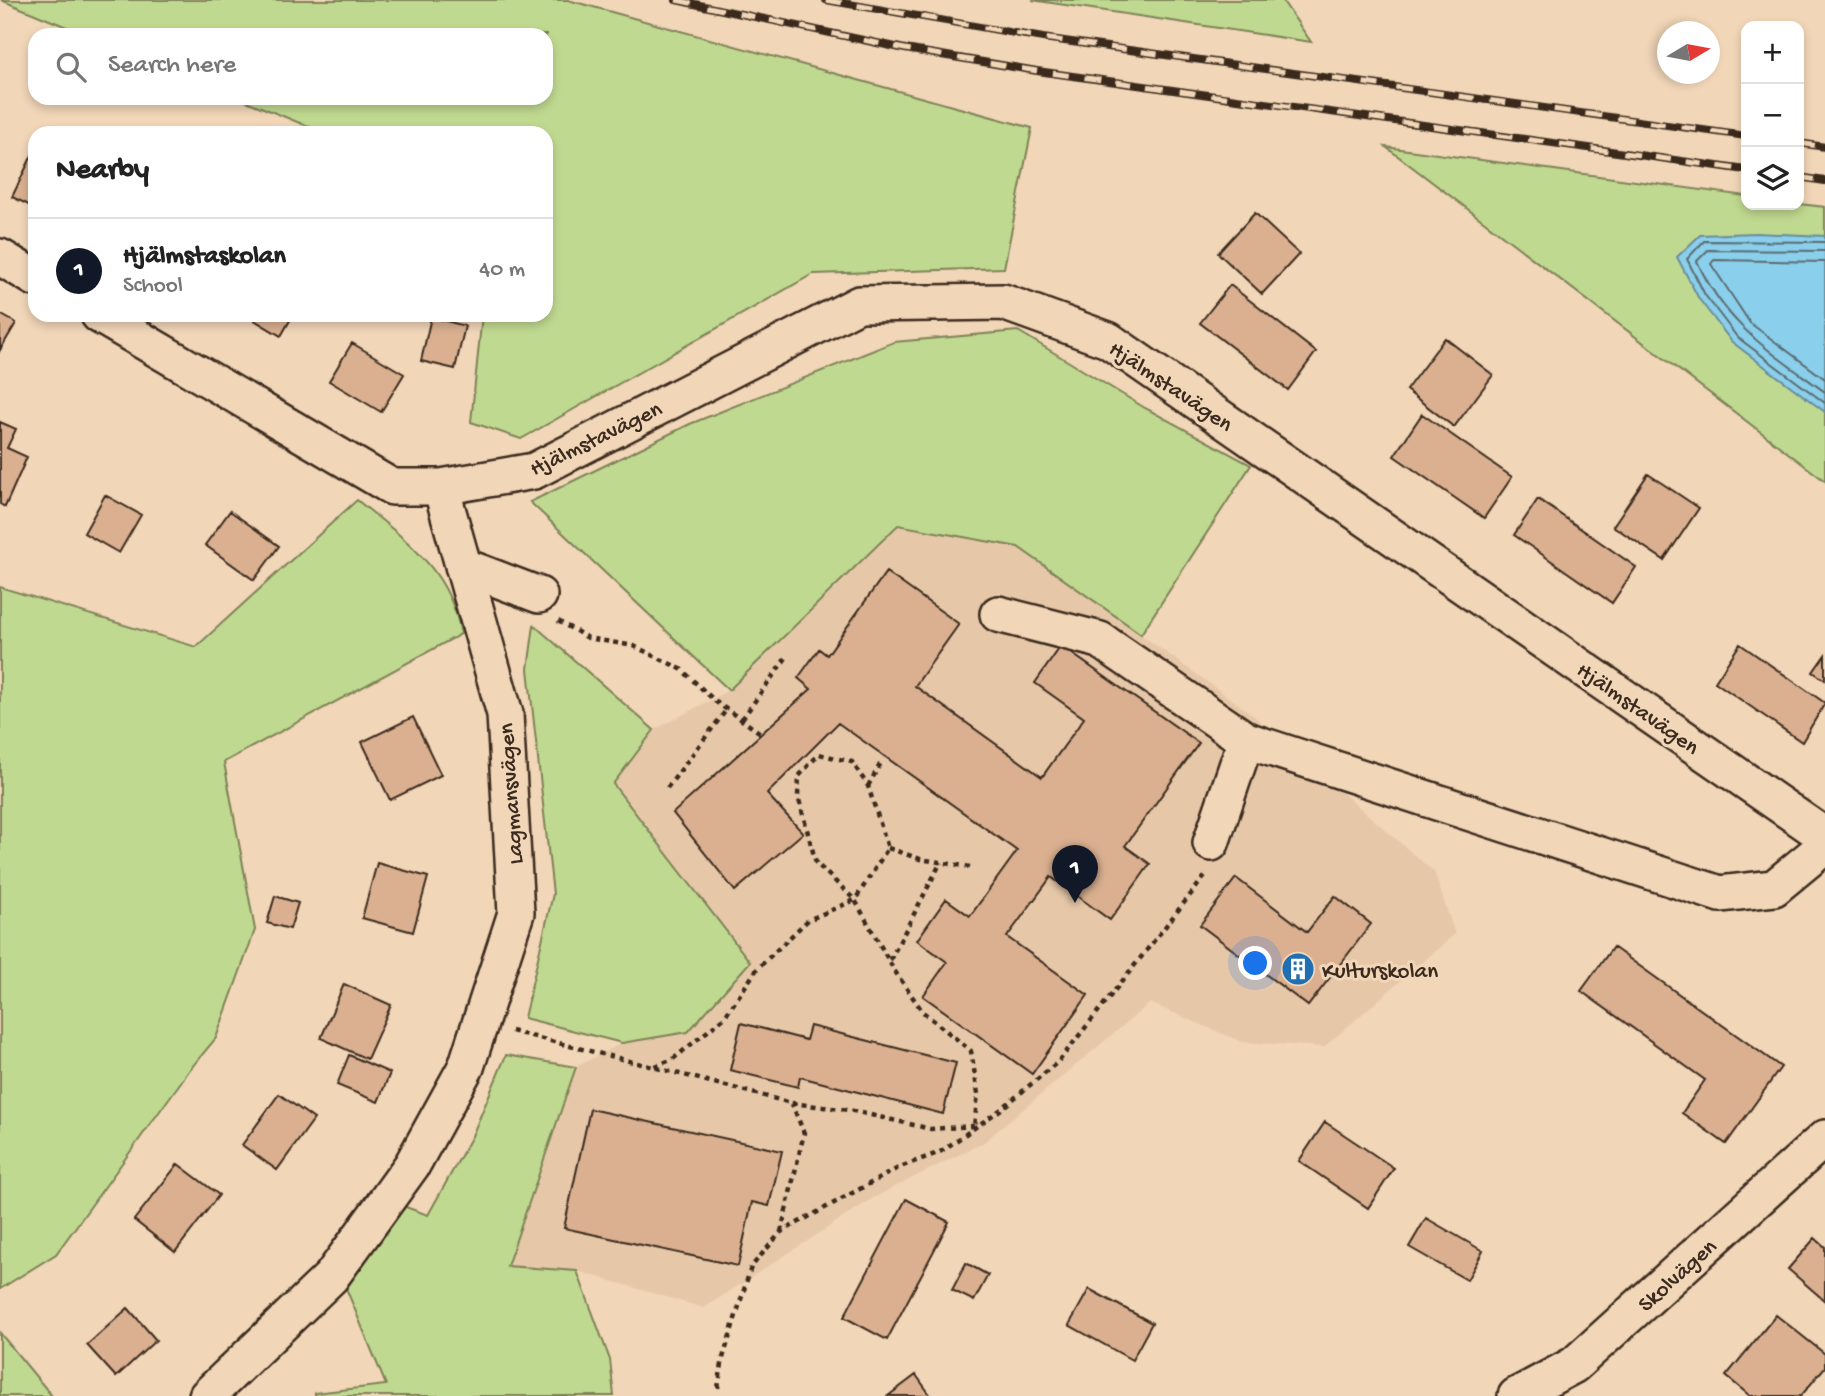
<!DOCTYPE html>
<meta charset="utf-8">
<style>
:root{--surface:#fff;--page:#f6f6f6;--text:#222;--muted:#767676;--line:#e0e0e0;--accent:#111827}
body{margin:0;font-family:"Gochi Hand",sans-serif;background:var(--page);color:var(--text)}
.controls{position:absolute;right:21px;top:21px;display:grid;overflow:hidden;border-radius:14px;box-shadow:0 4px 10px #0003}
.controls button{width:63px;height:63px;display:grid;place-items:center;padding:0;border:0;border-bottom:2px solid var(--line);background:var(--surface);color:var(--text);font:35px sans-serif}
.compass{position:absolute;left:1657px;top:21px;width:63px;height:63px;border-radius:50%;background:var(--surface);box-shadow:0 4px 10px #0003;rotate:80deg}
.you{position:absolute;left:1256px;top:964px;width:24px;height:24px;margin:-18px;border:5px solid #fff;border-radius:50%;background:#1a73e8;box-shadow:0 0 0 10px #1a73e833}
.badge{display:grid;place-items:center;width:46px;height:46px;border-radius:50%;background:var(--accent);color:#fff;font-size:23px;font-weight:700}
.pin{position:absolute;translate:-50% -58px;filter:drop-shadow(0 2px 4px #0008)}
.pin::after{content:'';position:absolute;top:37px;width:24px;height:21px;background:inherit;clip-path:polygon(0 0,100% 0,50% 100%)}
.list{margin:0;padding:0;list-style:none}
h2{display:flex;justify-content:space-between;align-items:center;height:91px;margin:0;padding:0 28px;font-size:30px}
h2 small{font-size:23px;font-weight:400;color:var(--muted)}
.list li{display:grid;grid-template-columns:46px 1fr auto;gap:21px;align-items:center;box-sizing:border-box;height:105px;padding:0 28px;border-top:2px solid var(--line)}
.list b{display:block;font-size:26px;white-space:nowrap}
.list p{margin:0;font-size:23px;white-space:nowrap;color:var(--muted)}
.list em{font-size:23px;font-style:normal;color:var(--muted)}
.icon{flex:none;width:38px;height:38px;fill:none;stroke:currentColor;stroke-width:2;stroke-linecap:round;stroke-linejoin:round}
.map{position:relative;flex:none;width:1825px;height:1396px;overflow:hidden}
.search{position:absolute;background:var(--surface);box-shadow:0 4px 10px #0003;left:28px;top:28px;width:525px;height:77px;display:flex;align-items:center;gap:18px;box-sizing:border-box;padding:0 24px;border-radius:21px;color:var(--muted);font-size:26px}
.panel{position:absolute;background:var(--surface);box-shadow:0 4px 10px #0003;left:28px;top:126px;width:525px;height:196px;border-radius:21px}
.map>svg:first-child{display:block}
.built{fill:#e6c8a9}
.green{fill:#c0d990;stroke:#7e8257;stroke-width:2}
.water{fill:#8acfec;stroke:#6a8d9a;stroke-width:2}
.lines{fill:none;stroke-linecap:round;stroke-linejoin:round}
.shore{stroke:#5b6c70;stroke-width:2}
.building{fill:#dab091;stroke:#3b2a1e;stroke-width:2}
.minor-casing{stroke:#3b2a1e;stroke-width:40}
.path{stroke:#3b2a1e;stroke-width:4.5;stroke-dasharray:5 5;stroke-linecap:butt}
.minor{stroke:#f1d6b8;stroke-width:35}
.rail-casing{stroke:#3b2a1e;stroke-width:8}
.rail{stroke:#f1d6b8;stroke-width:5;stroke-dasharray:16;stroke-linecap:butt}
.labels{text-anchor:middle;stroke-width:6;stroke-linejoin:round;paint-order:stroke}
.street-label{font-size:23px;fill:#3b2a1e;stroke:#f1d6b8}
.poi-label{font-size:23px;fill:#3b2a1e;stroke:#f1d6b8;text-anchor:start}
</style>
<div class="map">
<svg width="1825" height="1396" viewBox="0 0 1825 1396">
<rect width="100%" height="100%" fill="#f1d6b8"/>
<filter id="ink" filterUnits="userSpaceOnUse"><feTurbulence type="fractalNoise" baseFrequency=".0143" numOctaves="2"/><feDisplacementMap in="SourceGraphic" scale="14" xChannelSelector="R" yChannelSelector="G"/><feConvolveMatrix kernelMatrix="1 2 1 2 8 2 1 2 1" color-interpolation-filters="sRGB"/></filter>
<g filter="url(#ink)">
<path class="built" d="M898,525l120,22 230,164 186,161 21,62 -131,113 -82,-5 -92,-39 -166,139 -111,56 -169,110 -127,-37 -70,-5 69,-199 46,-24 66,-11 62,-70 -138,-179 42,-53 75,-40z"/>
<path class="green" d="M1,0h567l464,128 -28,140 -191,6 -292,165 -50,-17 11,-107h64v-182h-222l-85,-35h307v-63h-460z
M1032,0h250l29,42z
M1386,147l360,49v9l53,-1 26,3v274z
M1018,331l127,77 106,57 -110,169 -123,-87 -120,-22 -169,165 -199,-188 160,-78 204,-82z
M357,500c48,40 92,68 104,134l-237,128 31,168 -39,108 -25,30 -135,186 -56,35v-702l196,60z
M534,625l120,105 -41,54 137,178 -62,70 -66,11 -98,-25 29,-124 -25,-225z
M506,1055l70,12 -69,199 70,5 33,89 4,36h-299v-3l71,-8 -45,-109 59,-71 28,10 44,-79z
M0,1333l52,63h-52z"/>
<path class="water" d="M1756,233l69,3v176l-93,-70 -33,-43 -22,-42 23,-22z"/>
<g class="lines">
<path class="shore" d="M1825,242l-121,-1 -17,18 18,36 32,42 88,66
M1825,251l-117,-1 -11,11c29,65 74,91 128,131
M1825,262l-111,-2 -3,4 39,59 75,56"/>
</g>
<path class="building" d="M35,149v59l-23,-11z
M1255,213l44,41 -37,40 -44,-41z
M1230,285l86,67 -28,38 -88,-67z
M0,314l16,9 -16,27z
M246,315h47l-12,21z
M431,317l34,9 -10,43 -34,-8z
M1445,338l48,37 -39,52 -48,-37z
M352,343l52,31 -23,38 -52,-31z
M1422,414l90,63 -28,41 -90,-62z
M0,422l16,7 -9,19 20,9 -22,50 -5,-3z
M1648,474l51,34 -35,52 -51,-34z
M105,495l36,20 -22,38 -35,-20z
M1538,499l98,68 -24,36 -98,-68z
M230,511l49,35 -25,34 -49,-35z
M886,572l73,52 -44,62 127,91 42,-59 -49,-35 26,-37 138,97 -74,103 25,18 -40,56 -59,-43 -44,60 81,58 -56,79 -109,-78 24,-34 -30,-22 29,-41 24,17 47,-65 -179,-128 -71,71 36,39 -68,58 -62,-78 138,-124 -13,-11 21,-29 8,6z
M1740,644l85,59 -23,39 -87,-60z
M1825,655v25l-12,-8z
M413,717l28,58 -51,25 -28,-58z
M377,863l51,14 -15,55 -51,-14z
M1236,878l71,54 28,-36 36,28 -63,82 -108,-81z
M275,896l23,7 -8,26 -23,-6z
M1613,947l168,120 -55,77 -44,-31 23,-33 -124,-89z
M344,984l47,21 -24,54 -46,-21z
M741,1023l65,17 4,-14 146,37 -13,51 -143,-37 -2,10 -68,-17z
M349,1055l41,18 -12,29 -41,-17z
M279,1094l35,25 -37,51 -35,-25z
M590,1109l192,42 -13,55 -17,-4 -14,64 -174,-38z
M1325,1122l69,46 -26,40 -69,-47z
M178,1164l41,31 -44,57 -41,-32z
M906,1199l43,23 -62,118 -43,-23z
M1426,1218l57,33 -16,29 -58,-33z
M1815,1238l10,9v54l-37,-32z
M966,1263l22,12 -14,26 -22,-11z
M1089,1289l63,34 -20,37 -63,-35z
M128,1308l28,32 -40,37 -29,-32z
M1776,1315l49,39v13l-24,29h-51l-24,-20z
M916,1375l15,21h-43z"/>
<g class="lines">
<defs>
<path id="minor" d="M0,257l35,21
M99,315l293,172h49l64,227 11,199 -50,154 -54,98 -81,112 -124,119
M441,487l93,-16 325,-167 144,-2 105,38 717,496
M463,566l76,29
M998,614l102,26 146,100 474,154 54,-6 51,-42
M1211,843l35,-103
M1516,1396l58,-31 251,-227"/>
</defs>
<use href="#minor" class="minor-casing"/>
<path class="path" d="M558,621l30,17 46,8 47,23 35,33 46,32
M742,719l46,-64
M868,786l14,-25
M667,788l60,-79
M888,848l32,11 50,8
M890,960l51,-98
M511,1031l142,36
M974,1126l-43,3 -82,-19 -58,-7 -138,-36 20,-8 51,-41 33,-49 51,-49 47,-20 33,-52 -20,-62 -16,-24 -33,-8 -20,22 -1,20 18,67 39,37 39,70 29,42 48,39 7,43 -4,32
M781,1232l23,-99 -12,-29
M718,1388l5,-30 28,-91 30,-35 119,-65 40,-15 60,-42 59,-49 147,-186"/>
<use href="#minor" class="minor"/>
<defs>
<path id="rail" d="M676,0l229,49 132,22 709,99
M826,0l217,38 703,98
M1799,143l26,4
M1799,177l26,4"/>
</defs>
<use href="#rail" class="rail-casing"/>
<use href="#rail" class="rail"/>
</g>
</g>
<defs>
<symbol id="building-disc" viewBox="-11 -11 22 22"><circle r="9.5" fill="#1f6fb2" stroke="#f1d6b8"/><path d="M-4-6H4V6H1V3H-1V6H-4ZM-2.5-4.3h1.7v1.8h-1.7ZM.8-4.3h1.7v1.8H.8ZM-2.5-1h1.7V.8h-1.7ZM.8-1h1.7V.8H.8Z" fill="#fff"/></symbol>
</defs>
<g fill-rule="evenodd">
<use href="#building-disc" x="1279" y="950" width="38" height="38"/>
</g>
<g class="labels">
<g class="street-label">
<text transform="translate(1172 385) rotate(34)" y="8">Hjälmstavägen</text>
<text transform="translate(595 437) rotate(-26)" y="8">Hjälmstavägen</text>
<text transform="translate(1639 707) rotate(35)" y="8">Hjälmstavägen</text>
<text transform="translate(509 794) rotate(-94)" y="8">Lagmansvägen</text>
<text transform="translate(1676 1274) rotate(-42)" y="8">Skolvägen</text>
</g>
<g class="poi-label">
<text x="1322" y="977">Kulturskolan</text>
</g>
</g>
</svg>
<div class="controls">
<button>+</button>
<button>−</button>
<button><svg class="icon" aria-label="layers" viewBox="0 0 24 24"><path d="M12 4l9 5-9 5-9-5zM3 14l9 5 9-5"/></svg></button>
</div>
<svg class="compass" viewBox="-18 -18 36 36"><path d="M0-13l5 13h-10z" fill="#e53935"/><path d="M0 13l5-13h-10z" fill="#767676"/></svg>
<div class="you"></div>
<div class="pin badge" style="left:1075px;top:903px">1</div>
<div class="search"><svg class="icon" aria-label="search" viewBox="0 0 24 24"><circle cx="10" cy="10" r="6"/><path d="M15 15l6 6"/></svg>Search here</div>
<section class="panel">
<h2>Nearby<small></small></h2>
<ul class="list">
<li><span class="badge">1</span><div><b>Hjälmstaskolan</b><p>School</p></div><em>40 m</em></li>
</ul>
</section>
</div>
